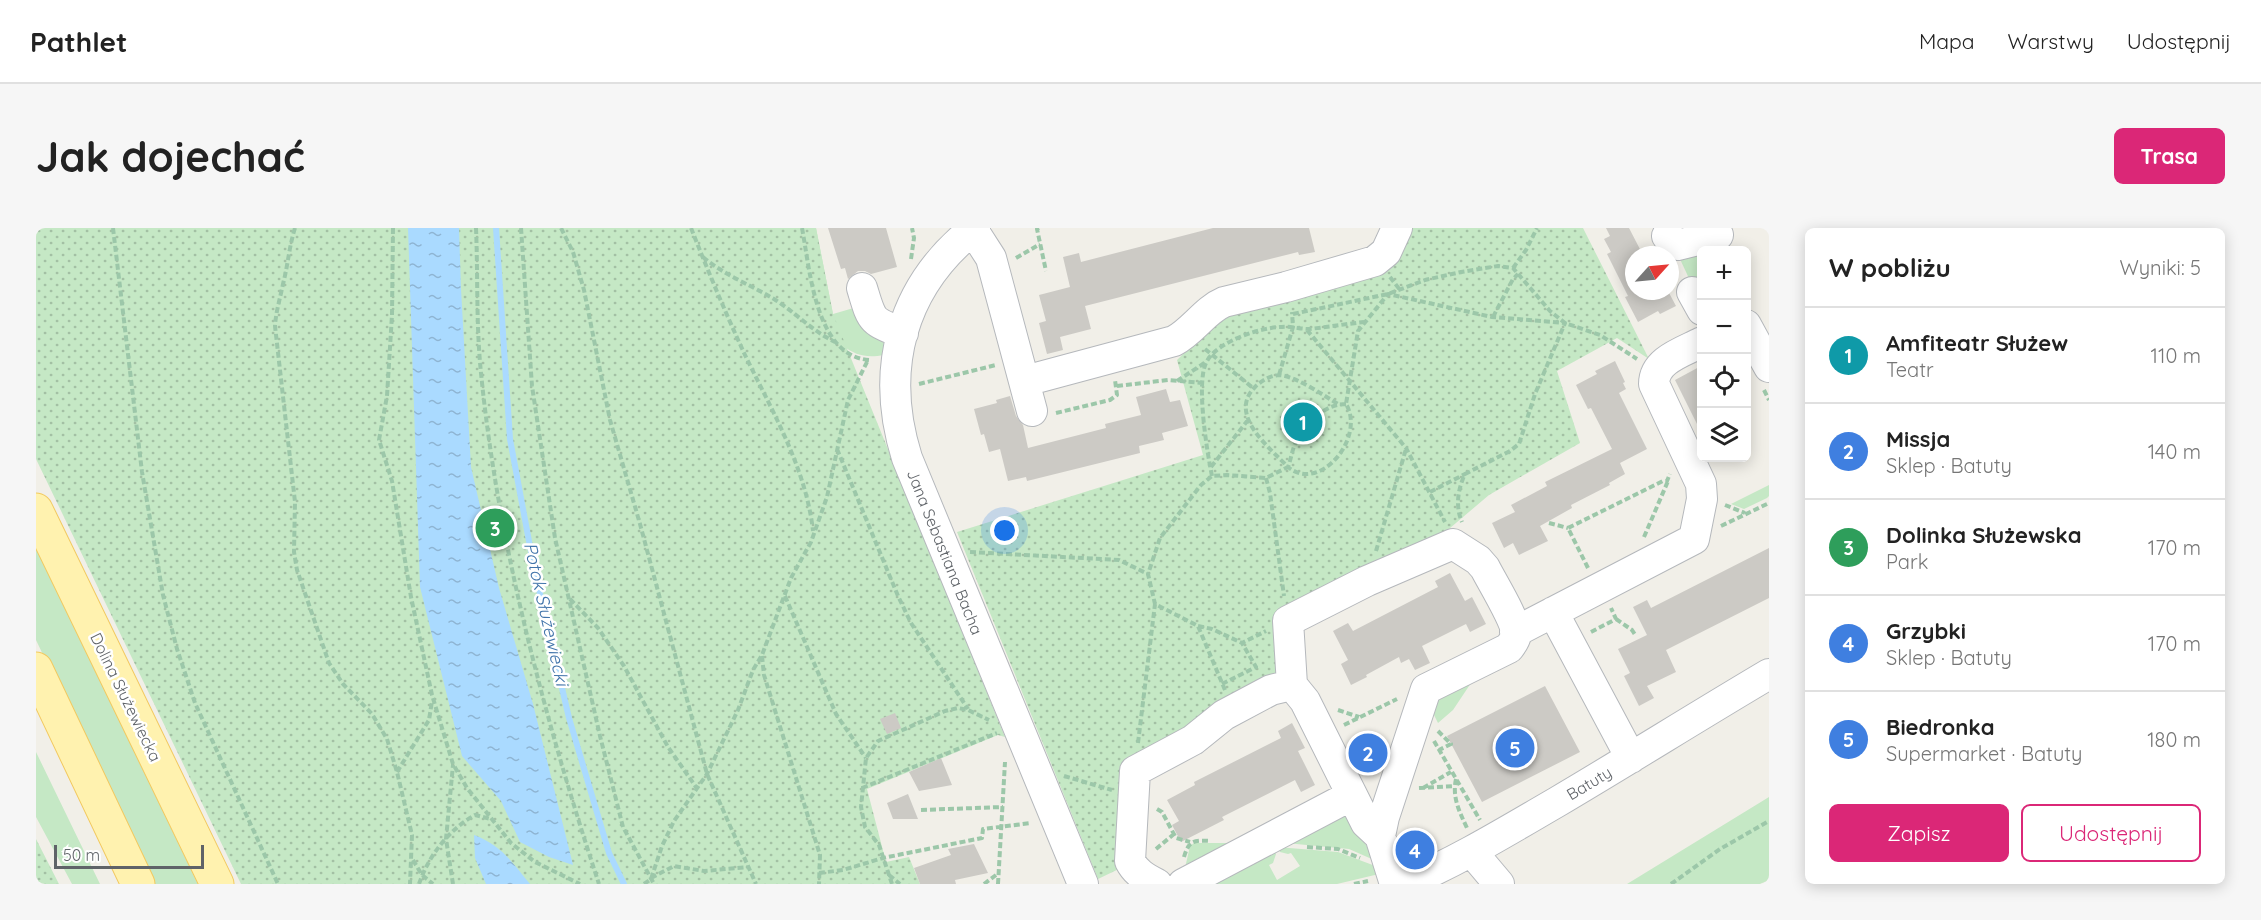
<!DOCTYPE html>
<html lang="pl">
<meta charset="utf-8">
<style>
:root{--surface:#fff;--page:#f6f6f6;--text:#222;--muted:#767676;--line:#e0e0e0;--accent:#db2777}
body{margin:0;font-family:Quicksand,sans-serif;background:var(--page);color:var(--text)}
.controls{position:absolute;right:18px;top:18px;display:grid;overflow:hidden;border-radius:9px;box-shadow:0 3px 15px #0003}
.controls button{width:54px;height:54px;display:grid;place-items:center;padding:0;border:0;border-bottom:2px solid var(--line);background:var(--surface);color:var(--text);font:30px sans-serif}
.compass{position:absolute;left:1589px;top:18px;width:54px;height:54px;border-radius:50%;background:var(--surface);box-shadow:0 3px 15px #0003;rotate:63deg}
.scale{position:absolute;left:18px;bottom:15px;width:150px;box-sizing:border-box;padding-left:6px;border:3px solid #5f6368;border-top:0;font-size:16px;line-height:21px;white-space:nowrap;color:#5f6368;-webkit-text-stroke:4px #fff;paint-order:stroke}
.you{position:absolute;left:969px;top:303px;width:21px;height:21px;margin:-15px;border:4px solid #fff;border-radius:50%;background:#1a73e8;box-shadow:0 0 0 9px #1a73e833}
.badge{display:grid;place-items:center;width:39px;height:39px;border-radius:50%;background:var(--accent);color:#fff;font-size:20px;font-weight:700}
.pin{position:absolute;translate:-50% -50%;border:3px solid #fff;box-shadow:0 2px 6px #0006}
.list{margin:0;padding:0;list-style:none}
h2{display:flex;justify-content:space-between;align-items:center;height:78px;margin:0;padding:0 24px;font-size:26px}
h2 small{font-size:20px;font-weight:400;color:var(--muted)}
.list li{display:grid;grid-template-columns:39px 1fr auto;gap:18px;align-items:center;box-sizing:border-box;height:96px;padding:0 24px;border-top:2px solid var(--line)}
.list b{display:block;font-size:22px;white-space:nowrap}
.list p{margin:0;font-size:20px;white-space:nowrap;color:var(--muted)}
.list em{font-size:20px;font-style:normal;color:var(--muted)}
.actions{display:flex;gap:12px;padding:18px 24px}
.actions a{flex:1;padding:14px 0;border:2px solid var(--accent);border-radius:9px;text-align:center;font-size:21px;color:var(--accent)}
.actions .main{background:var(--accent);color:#fff}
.icon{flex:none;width:33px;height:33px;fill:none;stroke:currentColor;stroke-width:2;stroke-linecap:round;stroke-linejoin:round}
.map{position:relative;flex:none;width:1733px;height:656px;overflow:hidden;border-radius:9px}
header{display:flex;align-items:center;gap:36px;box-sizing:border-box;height:84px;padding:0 30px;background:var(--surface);border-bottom:2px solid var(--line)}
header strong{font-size:28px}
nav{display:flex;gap:33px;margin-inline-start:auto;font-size:21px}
.intro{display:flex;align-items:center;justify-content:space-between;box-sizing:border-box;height:144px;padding:0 36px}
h1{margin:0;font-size:42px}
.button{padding:15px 27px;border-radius:9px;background:var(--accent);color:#fff;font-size:21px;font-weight:700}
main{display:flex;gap:36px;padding:0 36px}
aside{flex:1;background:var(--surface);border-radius:9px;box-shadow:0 3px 15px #0003}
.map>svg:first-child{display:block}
.grass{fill:#c5e8c5}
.park{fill:url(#park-dots)}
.water{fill:url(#water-ripples)}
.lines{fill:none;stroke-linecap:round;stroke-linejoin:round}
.stream{stroke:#aadaff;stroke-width:6}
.building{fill:#cccac5}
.minor-casing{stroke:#b5b8bc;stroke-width:32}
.major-casing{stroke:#f2c960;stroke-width:35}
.path{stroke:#9cc7a9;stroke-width:4;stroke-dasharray:6 3;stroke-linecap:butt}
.minor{stroke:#fff;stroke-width:30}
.major{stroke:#fff2af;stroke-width:33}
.labels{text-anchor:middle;stroke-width:5;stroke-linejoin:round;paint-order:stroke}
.street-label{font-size:16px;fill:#5f6368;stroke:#fff}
.water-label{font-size:18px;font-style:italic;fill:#4174aa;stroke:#fff}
</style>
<header>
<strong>Pathlet</strong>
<nav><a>Mapa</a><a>Warstwy</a><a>Udostępnij</a></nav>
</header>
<div class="intro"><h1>Jak dojechać</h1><a class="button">Trasa</a></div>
<main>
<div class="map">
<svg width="1733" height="656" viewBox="0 0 1733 656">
<defs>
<pattern id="park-dots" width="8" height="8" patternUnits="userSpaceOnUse" patternTransform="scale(1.5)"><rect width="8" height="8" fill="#c5e8c5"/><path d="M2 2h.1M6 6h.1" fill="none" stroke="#a3c0a4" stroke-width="1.8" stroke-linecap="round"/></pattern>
<pattern id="water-ripples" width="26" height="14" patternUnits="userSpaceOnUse" patternTransform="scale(1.5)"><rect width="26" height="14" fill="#aadaff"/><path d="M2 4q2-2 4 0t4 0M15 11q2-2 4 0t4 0" fill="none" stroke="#8eb4d2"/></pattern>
</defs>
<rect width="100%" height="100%" fill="#f1efe8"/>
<path class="grass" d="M769,0h11l17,86 24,-7 30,40 -3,8c-17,3 -28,1 -42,-10z
M1666,22l-1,12 -2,1 2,5v27l-7,-6 -15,-32z
M1733,257v11l-2,2 -23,11 -13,-5z
M0,320l162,336h-46l-116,-244z
M1443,443l-26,39 -15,13 -9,-18z
M0,524l64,132h-28l-36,-67z
M1733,569v83l-9,4h-133z
M1305,582l14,14 19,36 -25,-11 -74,-7z
M1158,615h36l-45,25 5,-22z
M1234,616l6,10 -3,9 -4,2 8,15 23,-14 -9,-13 -3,1 -8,-2 -3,-5 61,5 40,15 1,7 -42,10h-143z"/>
<path class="park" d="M0,0h780l17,86 172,423 -7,-2 -131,54 19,73 23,-5 11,27h-679l-205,-425z
M1372,0h175l66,131 -32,-21 -60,33 23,72 -91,52 -46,39 -160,86 9,63 -162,87 -7,97 -25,12 -141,-347 246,-77 -26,-95 46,-45 155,-43z
M0,611l23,45h-23z"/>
<path class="water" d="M372,0h51l2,61 10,178 28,121 34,116 40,161 -24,-8 -29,-15 -19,-41 -39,-45 -42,-169z
M438,607c27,10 38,27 56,49h-44l-11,-26z"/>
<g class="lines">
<path class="stream" d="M460,0l14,211 24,129 35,150 40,135 15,31"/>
</g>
<path class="building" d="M792,0h58l11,39 -26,7 -6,-3h-7l-10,8 -3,-11 -4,1z
M1177,0h96l6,24 -16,3 -1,-3 -213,54 6,23 -31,8 3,13 -16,4 -8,-31 7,-2 -7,-26 31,-8 -7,-30 16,-4 2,9z
M1570,0h23l14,27h-9v36h34l8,15 -16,8 -2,-3 -20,11 -13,-25 3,-1 -21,-42 4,-2 -7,-13 6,-3z
M1579,133l10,21 -2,1 3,6 -7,4 28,56 -27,14 5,11 -16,9 1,2 -39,20 1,3 -32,18 8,15 -29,14 -6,-12 -9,5 -12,-25 23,-11 -4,-7 36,-19 -2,-4 67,-33 -21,-41 -3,1 -12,-24 21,-11 -2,-3z
M1665,138v66l-26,-52z
M1130,161l4,13 10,-2 8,26 -26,7 2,7 -25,6 1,7 -113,28 -1,-4 -18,4 -8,-32 -11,3 -5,-18 -3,1 -7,-26 23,-6 -1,-3 14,-4 6,20 7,9 5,23 78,-20 -1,-4 36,-9 -5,-18z
M1733,320v50l-103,52 10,22 -29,14 7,12 -15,8 -15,-30 6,-3 -12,-24 29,-14 -14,-28 14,-7 4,8z
M1414,345l15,28 7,-4 14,27 -16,8 -4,-8 -44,22 8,17 -15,7 -6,-11 -8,4 -2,-6 -33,18 1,2 -16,8 -10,-21 7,-4 -15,-29 15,-8 5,8 85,-44 -3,-6z
M1509,458l35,66 -98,50 -35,-66z
M859,485l6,15 -14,6 -7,-15z
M1256,495l13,25 -7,3 17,34 -14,7 -6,-12 -73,37 2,3 -43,22 -9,-17 7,-4 -12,-21 28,-15 -1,-3 87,-44 -3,-7z
M1345,507l7,14 -2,5 -28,15 -9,-18z
M905,530l11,27 -33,6 -10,-19z
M872,566l10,25h-25l-6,-16z
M1394,606l7,15 -30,14 -5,-16z
M938,616l14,29 -33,7 1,4h-36l-6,-16 37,-13 -3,-6z"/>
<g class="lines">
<defs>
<path id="minor" d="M939,0c-74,58 -96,141 -68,230l176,426
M937,2l18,28 41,153
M1631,8l11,9 40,-10
M826,60c10,33 8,33 41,45
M1656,64l10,18
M1710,97l23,42
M989,153l149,-40c19,-10 31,-31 50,-39l62,-15 89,-26 11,-9 11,-24
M1517,384l78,146
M1479,404l179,-93 8,-40 -1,-15 -47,-100c0,-24 29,-32 48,-42
M1256,457l-4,-64 79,-40 86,-37 25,16 7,8c7,14 32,54 31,67 -1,5 -4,9 -7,13l-83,41 -42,128 -4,19
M1436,624l27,32
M1121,656c-11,-6 -21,-11 -27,-23l5,-90 58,-31 31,-25 47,-25 21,-5 13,16 61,122 14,13 15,48
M1147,656l169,-89
M1368,656c54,-23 103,-53 153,-82 71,-42 141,-86 212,-128"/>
<path id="major" d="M0,282l181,374
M0,441l102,215"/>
</defs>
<use href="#minor" class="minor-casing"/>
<use href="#major" class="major-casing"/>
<path class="path" d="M77,0l29,244 21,123 14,54 18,54 83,181
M259,0c-6,19 -7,37 -12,56 -3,15 -7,27 -8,42l20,176 -1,50 3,18 32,93 14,21 29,30 15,25 10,33 15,63 -2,49
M357,0l-1,87 -5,81 -8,44 13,41 19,116 21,98 21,69 14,24 44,55 24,19 45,22
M440,0c2,48 0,97 5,145 17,172 64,347 118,511
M485,0l11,158 23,152 45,198 23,91 31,57
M525,0l12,24 11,38 26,130 30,104 67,250 49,110
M655,0c17,43 35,86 54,127 27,56 61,113 68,176
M766,0c8,41 13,128 67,132
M1003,0l-2,1 9,42
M667,29c21,18 48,28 71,42 21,13 38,32 61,43
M980,30l24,-14
M875,31l3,-21 -2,-10
M1477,40l13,-18 11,-22
M1354,49l10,13
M1257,86l95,-20 37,-14 36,-8 37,-6 15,2 37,43 15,12 35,12 37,24
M1457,89l20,-38 5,-5
M1271,102l99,118 39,74
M1169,121l48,39
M1243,147l14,-48 -1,-15
M1141,153l29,-19
M883,156l77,-19
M1081,158l51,-6 34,3
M1728,162l5,10
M1310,176c-22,0 -42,20 -51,40 -3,7 -4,15 -7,23 32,27 78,-30 58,-63l12,-73 30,-37 104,23 73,6 -30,71 -16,50 -9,7 -45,23c-7,15 -10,32 -3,48
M1020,185l54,-13 7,-5 -2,-15
M801,221l61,147 13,27 57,86
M1175,239l37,-47
M1176,248c-5,-24 -16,-92 -6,-113 9,-21 55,-36 76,-36 9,-1 18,2 27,2 19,-2 37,-5 55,-7
M1230,250l4,15 14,103
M1394,264l35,-18
M1689,277l20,8
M1513,295l19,5
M1685,298l48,-23
M1608,309l24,-56
M1340,323l30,-102
M934,324l149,8 29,14
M1552,340l-20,-40 95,-47h4l3,-7
M749,368l51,118 30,44
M534,371l28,29 26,38 44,81 28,40
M1580,391l16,11 4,6
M1162,398l14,3 30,14 24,-12
M1555,404l25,-13 -5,-11
M726,428l2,19 56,180 -1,29
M1186,456l34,-17 -14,-24
M1189,462l-27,-64 -43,-22 -7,-30 12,-36 41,-53 11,-9 15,-1 39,3 22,-11c-18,-19 -61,-52 -33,-80 6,-6 16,-12 25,-12 17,2 43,20 58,29
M1302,482l21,7
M1308,497l53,-26
M1402,503l13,13 -12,6
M1398,513l46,79
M1102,515l17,-139
M361,544l32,-52 3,-19
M1028,548l48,14
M1420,551c-4,18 3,32 11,49
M826,560l135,-55
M1383,560l36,-2
M1387,560l28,-16
M1121,581l5,3 14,26 14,4
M885,582l82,-3
M1271,619l31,2 22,9
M1120,621l18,-15
M1148,629c5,-17 10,-17 27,-16
M377,632l9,15 11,9
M783,645l24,-3 40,-12 99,-20 1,-9 48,-6
M853,647l11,9
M615,650l23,-12 30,5 45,-4
M383,656c9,-27 30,-55 56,-69l16,4
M417,656l-7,-45 7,-74
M608,656l7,-5 11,-33 12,-25 33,-47 31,-64 15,-40 9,-15 29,-77 20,-36 16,-45 21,-97 20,-40
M856,656l-13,-39 -14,-18 -4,-20 5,-49 12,-17 67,-30 13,-3 10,2 21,10
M948,656l12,-9
M962,656l7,-122
M1318,656l14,-3
M1635,656l49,-35 49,-28"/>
<use href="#minor" class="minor"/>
<use href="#major" class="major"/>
</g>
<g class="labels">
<g class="street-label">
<text transform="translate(909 324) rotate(68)" y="6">Jana Sebastiana Bacha</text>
<text transform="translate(90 469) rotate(64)" y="6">Dolina Służewiecka</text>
<text transform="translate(1553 555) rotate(-31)" y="6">Batuty</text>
</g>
<g class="water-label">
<text transform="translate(510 386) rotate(77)" y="6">Potok Służewiecki</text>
</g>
</g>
</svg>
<div class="controls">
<button>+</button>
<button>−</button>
<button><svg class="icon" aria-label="locate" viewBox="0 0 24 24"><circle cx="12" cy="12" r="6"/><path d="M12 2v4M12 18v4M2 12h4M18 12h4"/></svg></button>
<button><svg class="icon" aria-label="layers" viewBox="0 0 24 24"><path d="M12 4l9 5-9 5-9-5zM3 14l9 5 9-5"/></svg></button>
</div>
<svg class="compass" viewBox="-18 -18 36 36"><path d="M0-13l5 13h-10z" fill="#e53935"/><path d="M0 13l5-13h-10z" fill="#767676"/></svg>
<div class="scale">50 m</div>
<div class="you"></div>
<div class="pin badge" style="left:1267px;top:194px;background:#0f9aa8">1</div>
<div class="pin badge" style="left:1332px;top:525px;background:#3f7fe0">2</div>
<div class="pin badge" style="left:459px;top:300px;background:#2e9e5b">3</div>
<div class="pin badge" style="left:1379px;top:622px;background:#3f7fe0">4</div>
<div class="pin badge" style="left:1479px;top:520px;background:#3f7fe0">5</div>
</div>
<aside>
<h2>W pobliżu<small>Wyniki: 5</small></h2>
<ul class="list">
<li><span class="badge" style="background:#0f9aa8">1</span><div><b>Amfiteatr Służew</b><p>Teatr</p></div><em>110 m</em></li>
<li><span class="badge" style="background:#3f7fe0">2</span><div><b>Missja</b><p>Sklep · Batuty</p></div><em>140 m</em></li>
<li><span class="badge" style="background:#2e9e5b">3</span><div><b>Dolinka Służewska</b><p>Park</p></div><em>170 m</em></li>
<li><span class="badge" style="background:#3f7fe0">4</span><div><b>Grzybki</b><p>Sklep · Batuty</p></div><em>170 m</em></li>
<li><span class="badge" style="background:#3f7fe0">5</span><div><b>Biedronka</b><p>Supermarket · Batuty</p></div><em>180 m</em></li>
</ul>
<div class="actions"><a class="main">Zapisz</a><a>Udostępnij</a></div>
</aside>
</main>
